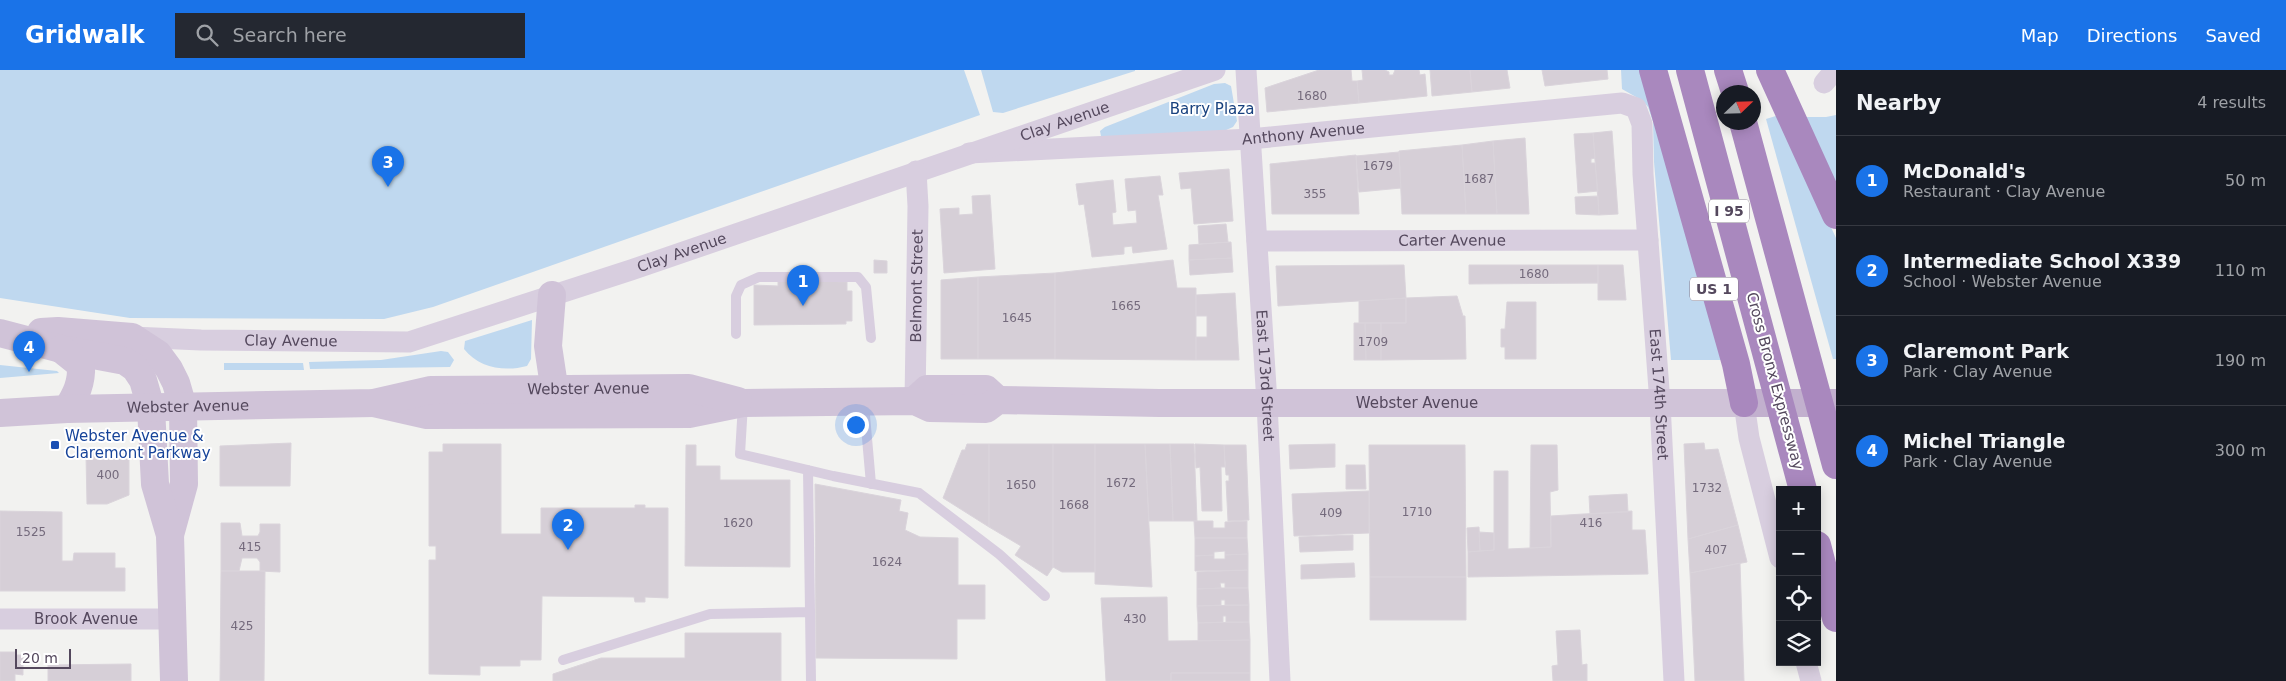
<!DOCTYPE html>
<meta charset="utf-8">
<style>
:root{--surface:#171b24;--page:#242831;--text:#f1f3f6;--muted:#9ea1a6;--line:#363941;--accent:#1a73e8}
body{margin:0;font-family:"DejaVu Sans",sans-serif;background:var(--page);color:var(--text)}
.controls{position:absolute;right:15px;bottom:15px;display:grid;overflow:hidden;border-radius:0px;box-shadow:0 2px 12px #0003}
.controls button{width:45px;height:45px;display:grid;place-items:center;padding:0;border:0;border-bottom:1px solid var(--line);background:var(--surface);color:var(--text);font:25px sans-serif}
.compass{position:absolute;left:1716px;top:15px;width:45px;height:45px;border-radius:50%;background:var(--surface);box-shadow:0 2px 12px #0003;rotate:67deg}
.scale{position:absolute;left:15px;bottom:12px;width:56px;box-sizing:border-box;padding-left:5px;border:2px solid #54485d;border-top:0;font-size:14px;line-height:18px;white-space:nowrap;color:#54485d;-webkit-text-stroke:4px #fff;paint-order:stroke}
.you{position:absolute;left:855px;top:354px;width:18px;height:18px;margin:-12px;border:4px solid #fff;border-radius:50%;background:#1a73e8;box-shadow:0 0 0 8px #1a73e833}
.badge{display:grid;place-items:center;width:32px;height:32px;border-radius:50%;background:var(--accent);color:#fff;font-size:16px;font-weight:700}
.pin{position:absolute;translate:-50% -41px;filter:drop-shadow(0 1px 2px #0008)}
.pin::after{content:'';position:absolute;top:26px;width:18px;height:15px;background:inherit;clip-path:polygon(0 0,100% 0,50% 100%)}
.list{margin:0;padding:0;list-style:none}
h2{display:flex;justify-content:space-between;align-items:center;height:65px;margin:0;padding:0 20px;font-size:21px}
h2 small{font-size:16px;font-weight:400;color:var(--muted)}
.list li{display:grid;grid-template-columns:32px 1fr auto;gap:15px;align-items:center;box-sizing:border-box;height:90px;padding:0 20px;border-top:1px solid var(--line)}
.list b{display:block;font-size:19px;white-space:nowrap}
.list p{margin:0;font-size:16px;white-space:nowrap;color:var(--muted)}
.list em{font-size:16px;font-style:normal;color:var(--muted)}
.icon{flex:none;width:28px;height:28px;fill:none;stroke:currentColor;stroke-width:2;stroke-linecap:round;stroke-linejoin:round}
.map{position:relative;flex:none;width:1836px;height:611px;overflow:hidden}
header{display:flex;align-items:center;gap:30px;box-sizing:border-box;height:70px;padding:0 25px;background:var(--accent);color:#fff}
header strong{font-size:24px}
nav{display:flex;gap:28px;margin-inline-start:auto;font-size:18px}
.search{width:350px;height:45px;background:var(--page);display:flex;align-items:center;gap:12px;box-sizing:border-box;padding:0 18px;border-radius:0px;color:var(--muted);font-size:19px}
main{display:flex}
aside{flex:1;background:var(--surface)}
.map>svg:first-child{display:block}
.green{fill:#bfd8ef}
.building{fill:#d6cfd7;stroke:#dad4db}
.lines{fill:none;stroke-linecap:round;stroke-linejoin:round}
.lane{stroke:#d8cedf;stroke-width:10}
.street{stroke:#d8cedf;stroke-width:21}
.secondary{stroke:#d0c3d8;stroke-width:28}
.primary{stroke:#c2b0ce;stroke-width:28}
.highway{stroke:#a988be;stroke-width:28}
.transit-dot{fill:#1a4fb4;stroke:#fff;stroke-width:2}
.labels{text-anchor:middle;stroke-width:4;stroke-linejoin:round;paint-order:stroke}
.number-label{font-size:12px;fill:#746a7c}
.shield{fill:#fff;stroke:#877f8e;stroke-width:1}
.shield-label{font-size:14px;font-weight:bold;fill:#54485d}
.park-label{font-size:15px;fill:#18417e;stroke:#fff}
.street-label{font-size:15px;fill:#54485d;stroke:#fff}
.transit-label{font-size:15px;fill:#164399;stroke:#fff;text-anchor:start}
</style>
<header>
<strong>Gridwalk</strong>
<div class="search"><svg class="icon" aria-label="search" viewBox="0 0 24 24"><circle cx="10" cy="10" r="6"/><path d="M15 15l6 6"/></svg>Search here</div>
<nav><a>Map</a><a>Directions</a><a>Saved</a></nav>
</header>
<main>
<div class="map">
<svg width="1836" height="611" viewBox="0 0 1836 611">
<rect width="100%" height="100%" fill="#f2f2f0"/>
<path class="green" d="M0,0h964l16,45 -547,192 -49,12 -254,-1 -130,-20z
M981,0h154v1l-132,42 -10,-1z
M1621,0h21l79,290h-50l-17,-198 -1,-40 -5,-15 -5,-6 -21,-12z
M1225,13l6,3 6,35 -4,6 -9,4 -115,8 -8,-3 -1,-5 5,-4 109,-43z
M1779,45l57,123v121h-3l-67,-240z
M1836,45v78l-35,-76h25z
M532,250l-1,39 -4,7c-23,6 -48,2 -63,-17l1,-8z
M441,281l7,1 6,8 -4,7 -140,2 -1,-7 72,-2z
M224,293h79l1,7h-80z
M0,295l57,6 2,2 -59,5z"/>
<path class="building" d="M1319,0h32l1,11h5l2,22 -92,9 -2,-24z
M1362,0h23l4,2v3h4l2,-5h24l1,5 5,-1 2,22 -68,7 -2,-22 6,-1z
M1430,0h40l2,22 -40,4z
M1470,0h37l3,18 -38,4z
M1542,0h65l1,9 -63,7z
M1612,61l6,83 -19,1 -6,-82z
M1593,63l2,25 -4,1v4h4l3,28 -20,2 -4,-59z
M1525,68l4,76h-32l-4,-73z
M1493,71l4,73h-31l-4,-69z
M1462,75l4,69h-64l-3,-63z
M1399,82l2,36 -42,4 -3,-36z
M1356,85l3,59h-87l-2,-50z
M1229,99l4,52 -39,3 -3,-36 -10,1 -2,-16z
M1160,106l3,19h-5l9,54 -34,4 -1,-7 -8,1v7l-32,3 -8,-53 -5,1 -3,-21 37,-4 3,32 -4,1 1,12 24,-2 -1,-13 -8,1 -3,-32z
M990,125l5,74 -51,4 -4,-64 19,-1v7l14,-1 -1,-18z
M1598,126l1,19 -23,-1 -1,-17z
M1226,154l2,18 -29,2 -1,-18z
M1231,172l1,16 -43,2v-15z
M1232,188l1,14 -43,3 -1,-15z
M874,190l13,1v12h-13z
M1173,190l4,28h19v72l-141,-1v-86z
M1404,195l2,33 -128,8 -2,-40z
M1469,195h129v18l-129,1z
M1598,195h25l3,35h-28z
M1055,203v86h-77v-82z
M978,207v82h-37v-79z
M778,210l69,2v9h5v30h-6v3l-92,1v-40l24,1z
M1235,223l4,67h-43v-23h11v-21h-11v-21z
M1457,226l6,20h2l1,43 -85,1v-37h25v-25z
M1406,228v25h-47v-22z
M1507,232h29v57h-31v-12h-4v-18h4z
M1354,253h11l1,37h-12z
M1365,253h16v37h-15z
M291,373l-1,43h-70v-40z
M1704,373l1,7 13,-1 20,76 -50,14 -4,-95z
M443,374h58v90h40v-26h94v-3h10v3h23v90l-23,-1v5h-10l-1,-5 -92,-1 -1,64h-21v6h-40v9l-51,-1v-114h7v-14h-7v-94h14z
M967,374h22v83l-46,-29 19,-48h3z
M989,374h64v123l-6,9 -32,-21 6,-9 -32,-19z
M1053,374h42v128h-33l-9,-5z
M1095,374h50l7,143 -57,-3z
M1145,374h25l3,77h-24z
M1170,374h24l3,77h-24z
M1195,374l29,1 1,22h-4l1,44h-20l-2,-44 -4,1z
M1335,374v23l-45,2 -1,-24z
M686,375h10v21h24v14h70v87l-105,-1z
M1224,375h22l3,75 -21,1 -2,-40h3v-6h-3z
M1369,375h96l1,132h-96z
M1531,375h26l1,45 -8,2 1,55 -21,1z
M108,381l21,2v42l-22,9h-20l-1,-49 2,-2z
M1346,395h19l1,24h-20z
M1494,401h14v78l43,-2v-31l81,-5v19h13l3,44 -180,3v-25l26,-2z
M815,414l86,16 -2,11 9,2 -3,17 15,7 38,1v47h27v34h-28v40l-141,-1z
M1369,421v42l-75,3 -2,-42z
M1627,424l1,18 -38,2 -1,-18z
M0,441l62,1v49h11l1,-8h41v15h10v23h-125z
M1194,451h19v7h12v-6l22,-1v17h-52z
M221,453h19l2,13h16l2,-4v-8h20v48l-20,-1v-9l-3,-4h-15l-3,13h-18z
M1738,455l9,37 -57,11 -2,-34z
M1479,457l1,24 -12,1 -1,-24z
M1479,462l15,1v17l-14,1z
M1353,465v15l-53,2 -1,-15z
M1195,468h52l1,16 -23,1v-4l-11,1v3l-19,1z
M1248,484v16l-53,1v-15l19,-1v4h11v-4z
M1354,493l1,14 -54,2v-14z
M1740,493l4,118h-49l-5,-108z
M1248,500v18h-23v-5h-5l1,5 -24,1v-17z
M221,501h44l-1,110h-44z
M1370,507h96v43h-96z
M1221,518h27l1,17h-24v-5h-4v5l-24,1v-17z
M1167,527l1,44 82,-1v33h-79v8h-65l-5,-83z
M1249,535v17h-23v-6h-3v6l-25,1 -1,-17z
M1249,552l1,18 -52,1v-18z
M1580,560l2,35 5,-1v17h-34l-1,-15 6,-1 -2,-34z
M685,563h96v48h-228v-7l48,-16h84z
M0,582h15v3h8v20l-8,-1v7h-15z
M131,594v17h-83v-16z
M1171,603h79v8h-79z"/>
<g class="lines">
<path class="lane" d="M736,264v-38l5,-11 18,-8h99l8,10 5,51
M743,334l-3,50 93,22 86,17 80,61 46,42
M864,334l7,80
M808,400l3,211
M563,590l147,-46 100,-2"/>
<g class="street">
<path id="s1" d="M1246,0l21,333 13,278"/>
<path d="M1824,13l11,-13"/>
<path id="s2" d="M969,83l281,-14 372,-36 14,5 6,16 1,50 17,229 14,278"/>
<path id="s3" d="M1257,171l391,-1"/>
<path id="s4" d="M132,267l69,3 208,2 222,-72 584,-200"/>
<path id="s5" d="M915,331l3,-195 -2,-35"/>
<path d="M1744,333l5,35 31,120"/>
<path id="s6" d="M0,549h173"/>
<path d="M1806,592l5,19"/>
</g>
<g class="secondary">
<path d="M552,225l-4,51 9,60"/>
<path d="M41,262l17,-1 74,6 26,17 11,15 7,14 7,24 1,77 -14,51"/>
<path d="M0,263l61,16 64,12 10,7 8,12 8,28 4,76 15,51 4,146"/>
<path d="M61,279l20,16c1,18 -5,30 -14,44"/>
<path d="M915,330l12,-11h59l12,11"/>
<path id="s7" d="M374,333l53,12 262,-1 54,-11 172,-2 15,7 56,1 12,-9 161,3h585"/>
<path id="s8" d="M0,343l67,-4 307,-6 57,-13 258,-2 49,13"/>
</g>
<path class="primary" d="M1744,333h92"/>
<path class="highway" d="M1653,0l83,294 8,39
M1690,0l113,420
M1728,0l7,22
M1770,0l66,145
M1743,52l93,343
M1817,475l19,73"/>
</g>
<rect class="transit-dot" x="50" y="370" width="10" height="10" rx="2.5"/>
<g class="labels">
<g class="number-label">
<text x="1312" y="30">1680</text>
<text x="1378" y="100">1679</text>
<text x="1479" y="113">1687</text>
<text x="1315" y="128">355</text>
<text x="1534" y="208">1680</text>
<text x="1126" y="240">1665</text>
<text x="1017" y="252">1645</text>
<text x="1373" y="276">1709</text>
<text x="108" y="409">400</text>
<text x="1121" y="417">1672</text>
<text x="1021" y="419">1650</text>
<text x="1707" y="422">1732</text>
<text x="1074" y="439">1668</text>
<text x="1417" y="446">1710</text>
<text x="1331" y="447">409</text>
<text x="738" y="457">1620</text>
<text x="1591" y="457">416</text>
<text x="31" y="466">1525</text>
<text x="250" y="481">415</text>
<text x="1716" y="484">407</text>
<text x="887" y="496">1624</text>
<text x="1135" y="553">430</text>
<text x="242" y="560">425</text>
</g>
<g class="shield">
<rect x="1709" y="129.5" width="40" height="23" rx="4"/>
<rect x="1690" y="207.5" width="48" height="23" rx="4"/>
</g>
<g class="shield-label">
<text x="1729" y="146">I 95</text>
<text x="1714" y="224">US 1</text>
</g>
<g class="park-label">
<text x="1212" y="44">Barry Plaza</text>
</g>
<g class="street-label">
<text dy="5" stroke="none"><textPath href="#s4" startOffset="969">Clay Avenue</textPath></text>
<text dy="5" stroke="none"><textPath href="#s2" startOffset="335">Anthony Avenue</textPath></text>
<text dy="5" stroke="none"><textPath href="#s3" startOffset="195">Carter Avenue</textPath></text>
<text dy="5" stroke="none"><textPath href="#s4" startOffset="564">Clay Avenue</textPath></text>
<text dy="5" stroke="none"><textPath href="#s5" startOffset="115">Belmont Street</textPath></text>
<text dy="5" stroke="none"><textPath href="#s4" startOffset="159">Clay Avenue</textPath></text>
<text dy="5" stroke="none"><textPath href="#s1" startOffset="306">East 173rd Street</textPath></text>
<text transform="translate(1775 311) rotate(75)" y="5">Cross Bronx Expressway</text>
<text dy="5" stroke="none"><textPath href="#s8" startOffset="590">Webster Avenue</textPath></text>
<text dy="5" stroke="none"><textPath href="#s2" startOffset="958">East 174th Street</textPath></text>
<text dy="5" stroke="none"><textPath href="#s7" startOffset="1050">Webster Avenue</textPath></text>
<text dy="5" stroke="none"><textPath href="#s8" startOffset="188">Webster Avenue</textPath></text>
<text dy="5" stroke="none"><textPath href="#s6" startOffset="86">Brook Avenue</textPath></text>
</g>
<g class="transit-label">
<text x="65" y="371">Webster Avenue &amp;<tspan x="65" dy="17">Claremont Parkway</tspan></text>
</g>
</g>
</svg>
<div class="controls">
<button>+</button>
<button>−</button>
<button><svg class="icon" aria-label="locate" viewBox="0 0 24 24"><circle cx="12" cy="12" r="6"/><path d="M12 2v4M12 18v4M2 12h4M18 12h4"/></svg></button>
<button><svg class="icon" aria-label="layers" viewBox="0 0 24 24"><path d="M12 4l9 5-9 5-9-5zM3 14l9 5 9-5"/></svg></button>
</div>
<svg class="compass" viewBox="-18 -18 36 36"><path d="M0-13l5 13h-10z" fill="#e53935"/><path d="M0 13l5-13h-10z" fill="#9ea1a6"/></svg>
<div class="scale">20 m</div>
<div class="you"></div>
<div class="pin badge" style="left:803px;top:236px">1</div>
<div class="pin badge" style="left:568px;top:480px">2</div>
<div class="pin badge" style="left:388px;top:117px">3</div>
<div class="pin badge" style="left:29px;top:302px">4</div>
</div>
<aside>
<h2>Nearby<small>4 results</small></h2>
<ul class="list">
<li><span class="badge">1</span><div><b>McDonald's</b><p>Restaurant · Clay Avenue</p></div><em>50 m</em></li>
<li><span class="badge">2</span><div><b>Intermediate School X339</b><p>School · Webster Avenue</p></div><em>110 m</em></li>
<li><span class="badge">3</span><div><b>Claremont Park</b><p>Park · Clay Avenue</p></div><em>190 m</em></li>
<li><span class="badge">4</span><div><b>Michel Triangle</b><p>Park · Clay Avenue</p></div><em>300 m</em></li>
</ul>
</aside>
</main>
